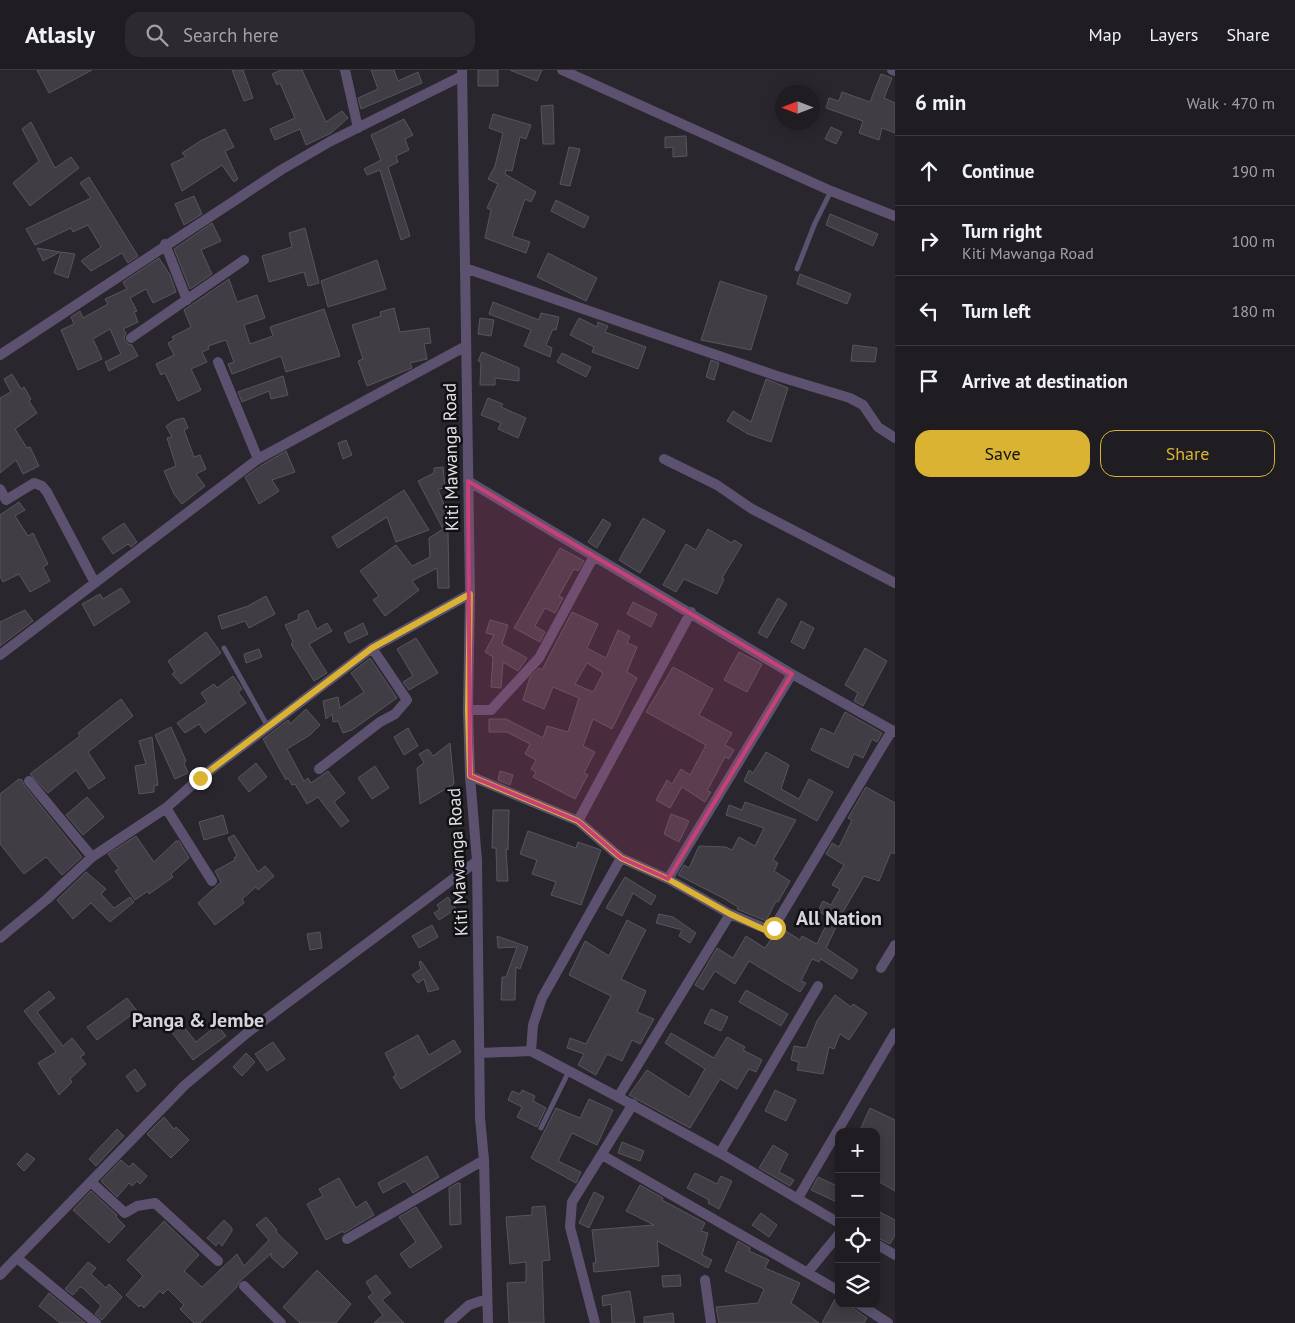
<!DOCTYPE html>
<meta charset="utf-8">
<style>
:root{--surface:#1f1c22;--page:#2c292f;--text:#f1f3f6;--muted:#a1a1a5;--line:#3c3a40;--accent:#dab333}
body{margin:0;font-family:"PT Sans",sans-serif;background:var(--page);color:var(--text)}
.controls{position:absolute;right:15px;bottom:15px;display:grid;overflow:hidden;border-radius:10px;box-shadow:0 2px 12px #0003}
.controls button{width:45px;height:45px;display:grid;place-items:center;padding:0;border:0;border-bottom:1px solid var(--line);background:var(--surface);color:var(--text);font:25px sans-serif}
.compass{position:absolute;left:775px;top:15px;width:45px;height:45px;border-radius:50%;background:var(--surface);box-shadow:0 2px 12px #0003;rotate:270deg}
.stop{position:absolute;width:15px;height:15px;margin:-11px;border:4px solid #dab333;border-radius:50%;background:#fff}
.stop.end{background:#dab333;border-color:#fff;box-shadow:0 1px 5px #0008}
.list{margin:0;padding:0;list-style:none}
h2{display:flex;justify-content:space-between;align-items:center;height:65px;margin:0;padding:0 20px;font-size:21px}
h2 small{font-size:16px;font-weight:400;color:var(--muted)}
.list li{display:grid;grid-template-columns:32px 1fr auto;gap:15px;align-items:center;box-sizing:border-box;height:70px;padding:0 20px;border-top:1px solid var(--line)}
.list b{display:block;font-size:19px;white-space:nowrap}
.list p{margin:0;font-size:16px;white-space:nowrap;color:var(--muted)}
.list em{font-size:16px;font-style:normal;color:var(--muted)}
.actions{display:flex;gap:10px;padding:15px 20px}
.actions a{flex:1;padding:11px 0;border:1px solid var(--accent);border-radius:15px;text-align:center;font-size:18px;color:var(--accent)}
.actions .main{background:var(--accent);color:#111}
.icon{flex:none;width:28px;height:28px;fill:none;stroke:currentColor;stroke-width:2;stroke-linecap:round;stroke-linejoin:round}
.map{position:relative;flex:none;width:895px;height:1253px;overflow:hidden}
header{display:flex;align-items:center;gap:30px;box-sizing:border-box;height:70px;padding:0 25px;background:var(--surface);border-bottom:1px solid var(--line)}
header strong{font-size:24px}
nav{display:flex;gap:28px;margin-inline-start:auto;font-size:18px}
.search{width:350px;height:45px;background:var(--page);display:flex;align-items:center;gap:12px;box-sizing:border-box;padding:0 18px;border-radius:15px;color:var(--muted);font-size:19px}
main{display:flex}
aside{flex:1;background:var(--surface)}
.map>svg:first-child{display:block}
.building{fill:#403d45;stroke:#57555d;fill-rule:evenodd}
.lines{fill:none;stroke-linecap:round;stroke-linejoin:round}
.lane{stroke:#5c526f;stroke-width:5}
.street{stroke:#5c526f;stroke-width:10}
.route{stroke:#dab333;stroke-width:6}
.marked{fill:#c84076;fill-opacity:0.2;stroke:#c84076;stroke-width:4;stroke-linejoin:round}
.labels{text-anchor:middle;stroke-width:5;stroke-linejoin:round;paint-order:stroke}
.street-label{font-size:18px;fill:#e1dfe4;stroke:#111013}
.quarter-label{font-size:20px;font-weight:bold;fill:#d7d4de;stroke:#111013}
</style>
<header>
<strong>Atlasly</strong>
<div class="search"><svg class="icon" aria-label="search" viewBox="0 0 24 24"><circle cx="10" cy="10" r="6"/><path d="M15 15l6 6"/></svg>Search here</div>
<nav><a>Map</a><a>Layers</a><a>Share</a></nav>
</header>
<main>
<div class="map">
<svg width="895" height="1253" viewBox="0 0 895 1253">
<rect width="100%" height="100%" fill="#29262e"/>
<path class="building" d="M37,0h55l-43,23z
M232,0h11l10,28 -9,3z
M281,0h21l24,52 16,-11 6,7 -17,15 -25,12 -6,-16 -25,11 -5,-11 25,-11 -15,-35 -3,2 -5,-11z
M371,0h23l4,11 20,-9 4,11 -61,26 -3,-11 20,-9z
M478,0h20v16h-20z
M510,0h32l-5,11z
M881,4l11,4 -8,20 11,5v30l-13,-5 -3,12 -20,-7 4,-12 -37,-13 3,-10 10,3 3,-9 28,10z
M553,35l1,39h-11l-2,-38z
M493,44l38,11 -5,14 -6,-2 -8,34 -6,-1 -1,4 31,18 -5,10 -6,-3 -13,37 18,6 -4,11 -41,-15 6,-28 -4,-2 11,-24 -10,-5 7,-13 8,-33 -14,-5z
M404,49l9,16 -8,4 4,11 -13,6 2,6 -10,5 22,69 -9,4 -21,-70 -13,5 -3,-6 17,-9 -10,-25z
M31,52l24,46 16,-11 8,11 -49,38 -17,-23 26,-22 -17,-32z
M831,57l11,5 -6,12 -11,-5z
M225,59l9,18 -9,4 13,28 -4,3 -12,-17 -40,26 -11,-27 15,-7 -4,-4 20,-13z
M686,66l1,20 -14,1v-10l-8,1v-11z
M569,77l11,2 -10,37 -10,-2z
M89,107l49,79 -10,7 -6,-10 -31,18 -10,-10 20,-14 -13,-22 -15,7 -2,-4 -36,17 -9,-16 65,-31 -11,-15z
M194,126l8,18 -18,11 -9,-21z
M556,130l33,17 -5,11 -33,-17z
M830,144l48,20 -5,12 -47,-21z
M212,153l9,18 -20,9 11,24 -22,15 -16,-40z
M305,158l14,55 -11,3 -4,-14 -35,10 -7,-26 30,-9 -3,-14z
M37,178l23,4 -17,9z
M61,182l14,2 -7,24 -14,-5z
M548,183l49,25 -11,23 -49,-24z
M159,188l11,17 6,17 -23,11 -7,-14 -16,9 7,13 -3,1 4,10 -15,7 3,4 -2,6 4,5 4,1 6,11 -29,15 -4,-9 16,-8 -11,-25 -17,10 9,20 -24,11 -17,-40 13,-6 -3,-7 9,-6 3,7 25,-14 -3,-5 22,-10 -4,-7z
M377,190l9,29 -58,18 -7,-26z
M800,204l51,20 -4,10 -50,-20z
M229,209l8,23 20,-7 8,23 -21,7 6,19 23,-8 -3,-9 54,-18 16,47 -54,16 -5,-16 -49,18 -4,-10 6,-2 -8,-22 -18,6 1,3 -7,3 5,10 -16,7 10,21 -23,11 -13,-28 -4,2 -5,-11 18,-9 -6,-12 6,-3 -2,-3 19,-10 -7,-17z
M720,211l47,15 -16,54 -50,-10z
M493,232l46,18 2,-7 18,4 -3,13 -3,-1 -7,16 6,3 -2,9 -26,-11 7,-16 -42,-16z
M394,238l6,24 29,-4 2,15 -7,1 3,15 -17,4 2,5 -45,18 -9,-25 5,-2 -11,-34 29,-9 -1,-4z
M480,248l14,2 -3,16 -13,-2z
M579,248l18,9 1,-5 10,4 -3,6 41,15 -8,22 -46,-17 2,-5 -24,-12z
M853,275l24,3 -2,14 -24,-1z
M482,282l37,16v13l-24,-3v7h-15l1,-23 -3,-1z
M562,283l29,14 -5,10 -29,-15z
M711,290l8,3 -5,17 -8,-3z
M12,304l9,15 3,-2 7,12 -2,2 8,12 -22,16 12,19 3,-1 9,19 -16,8 -7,-14 -16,13v-75l11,-6 -7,-13z
M283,306l5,19 -17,4 -2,-8 -27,11 -4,-10z
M766,309l22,9 -17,54 -23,-8 -21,-13 6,-10 18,11z
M488,328l15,6 -2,3 25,11 -8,20 -20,-9 3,-6 -20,-8z
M184,348l4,10 -4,2 10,27 6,-2 6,14 -10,5 9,12 -23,18 -8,-10 -10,-23 12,-5 -9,-28 5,-1 -6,-11 9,-6z
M346,370l6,15 -9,4 -5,-16z
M286,381l9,21 -23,8 7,11 -20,13 -14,-27 17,-12z
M443,397l2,21 -7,1 8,21 -2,1 4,20 1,57h-11l-1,-20 -25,13 7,9 -34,26 -12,-16 6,-4 -19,-25 36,-26 16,21 18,-9 -1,-19 14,-9 -25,-48 16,-8v-5z
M404,420l25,40 -33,12 -9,-25 -49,31 -6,-11z
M19,432l6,8 -10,6 13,20 5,-3 15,31 -5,3 7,14 -20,11 -11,-18 -16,8 -3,-6v-61z
M643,448l22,13 -25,42 -21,-13z
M603,449l8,5 -14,24 -9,-6z
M124,453l13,19 -6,5 -3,-3 -15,10 -11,-16z
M708,459l24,14 2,-3 8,5 -20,33 2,1 -7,15 -33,-15 -8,13 -13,-7 23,-41 10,6z
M560,478l24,13 -6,10 -4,-2 -15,27 4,2 -8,15 -10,-5 -10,18 10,6 -5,10 -26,-14z
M121,518l9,14 -36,24 -12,-22 18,-10 3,5z
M266,526l9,18 -26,14 -4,-7 -23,8 -4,-13 30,-10z
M778,528l9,6 -20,34 -9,-5z
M633,532l24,12 -6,13 -24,-13z
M25,540l8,11 -33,25v-24z
M308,540l9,19 10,-6 5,8 -23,13 18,29 -13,8 -23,-37 2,-2 -8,-17 14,-6 -1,-4z
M572,542l26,12 -11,24 19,10 12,-28 12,6 -3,7 10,4 -10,25 10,6 -25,51 -19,-10 -10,27 12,6 -11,21 4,2 -13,24 -42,-22 3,-5 -5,-3 5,-9 -11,-6 5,-10 -23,-12h-18v-13h17l37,19 4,-12 21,6 11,-34 -26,-11 -9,22 -21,-9 7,-23 9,-9 3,2zM587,593l16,10 -10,19 -18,-8z
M490,550l18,5 -6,19 25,14 -9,13 -15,-9 -2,26 -10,-1 2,-30 -8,-5 9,-17 -8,-2z
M801,551l13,7 -10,21 -13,-7z
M363,553l5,11 -19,9 -5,-10z
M206,562l15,21 -40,31 -9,-10 3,-2 -7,-11z
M416,568l22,35 -29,17 -6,-8 10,-6 -16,-27z
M865,578l22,13 -24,45 -9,-5 4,-8 -13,-8z
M259,579l3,8 -16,6 -2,-9z
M739,582l23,12 -15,28 -23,-12z
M370,588l27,40 -45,32 -9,3 -5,-12 -5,1 -1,-8 -6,5 -3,-18 15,-4 2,11 24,-16 -13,-19z
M673,597l40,22 -14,26 33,18 -7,12 9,5 -5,9 -4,-2 -18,34 4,1 -6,10 -23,-15 -12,21 -14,-8 11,-20 5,4 9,-15 9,6 16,-30 -60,-33z
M233,606l9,13 -4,3 8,11 -41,30 -6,-9 -14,9 -8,-10 30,-21 -6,-9 13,-9 3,4z
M121,629l12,17 -45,36 17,26 -16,11 -13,-19 -28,23 -18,-19 50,-38 -2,-3z
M306,639l14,16 -10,10 -23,14 17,32 4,-3 3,5 17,-12 17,22 -11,9 15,19 -8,6 -23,-30 -11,7 -12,-20 -3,1 -4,-7 -2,2 -23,-41 25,-19 2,4z
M845,642l37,21 -5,9 -5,-3 -9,19 -9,-4 -6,14 -37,-18 10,-22 13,6z
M171,657l15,34 -2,2 4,10 -13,6 -20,-44z
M408,658l10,18 -14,9 -10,-18z
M152,667l6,48 -4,1v6l-15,2 -4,-28 11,-2 -7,-23z
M450,673l4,41 -34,20 -3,-36 7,-5 -5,-9 9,-5 5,7z
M766,682l23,13 -8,24 18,10 10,-20 24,13 -16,29 -73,-40 5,-11 4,3z
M256,693l11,14 -18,15 -11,-14z
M375,696l14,22 -17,11 -14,-21z
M500,701l13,4 -3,10 -12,-5z
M19,709l3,1 2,5 58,72 -20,18 -16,-18 -22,17 -24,-30v-50z
M866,717l29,16v51l-4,-2 -12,29 -15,-5 -27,46 -19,-11 5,-10 8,4 9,-16 -8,-4 12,-20 -18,-11 6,-11 7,4 13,-27 -4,-2z
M87,727l17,20 -21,18 -17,-20z
M745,732l51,18 -23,40 5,3 -4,8 16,10 -12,21 -2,-1 -10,20 -29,-12 1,-2 -13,-8 -47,-24 6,-10 5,3 10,-22 27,1 6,3 7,-13 16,9 9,-18 -38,-13 3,-10 13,5z
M493,740h16l-1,40 -2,-1 2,32h-11l-1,-33h-4z
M671,744l18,7 -10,21 -15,-8z
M223,745l5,18 -24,7 -5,-18z
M528,761l48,17 2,-6 23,8 -20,55 -30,-10 5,-13 -24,-8 5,-14 -17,-6z
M234,765l24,37 7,-6 9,10 -16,14 -2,-3 -14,12 2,4 -29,22 -17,-22 23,-21 -6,-11 20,-11 -1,-2 3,-2 -9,-18z
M136,766l18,26 22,-21h3l10,17 -18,16 2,3 -24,17 -1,-3 -13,9 -20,-29 4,-2 -11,-15z
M86,802l20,17 -5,5 13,14 16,-11 4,5 -24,20 -19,-19 -18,16 -16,-19z
M625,807l31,19 -5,9 -18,-12 -11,23 -16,-8z
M448,827l8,12 -17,11 -5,-7 6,-4 -3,-4z
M659,844l14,3 23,16 -6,10 -11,-7 3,-6 -26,-7z
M829,849l9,4 -12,25 32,22 -6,9 -31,-20 -2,3 -7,-3 -11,22 5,2 -6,9 -51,-31 -14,23 -20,-13 -12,19 -8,-5 22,-37 16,10 13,-22 19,12 8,-12 8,-8 19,12 2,-4 15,8z
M627,850l19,10 -25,49 25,12 -9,21 17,7 -14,25 -8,-4 -10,21 -15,-7 -11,21 -18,-10 6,-11 -17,-6 3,-10 16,6 25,-48 -42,-21 16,-34 24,15z
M432,855l6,12 -19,11 -7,-12z
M320,862l2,16 -12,2 -3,-16z
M497,866l31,11 -8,22 -4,-2 -1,33h-14l1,-23h4l11,-30 -19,1z
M421,891l7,10 11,18 -11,3 -4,-13 -6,4 -6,-8 9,-6 -2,-7z
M746,920l42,24 -7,12 -42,-24z
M49,921l6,7 -18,14 26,34 9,-8 13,16 -5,3 6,7 -16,15 2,3 -13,13 -21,-32 18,-11 -32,-41z
M835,925l16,12 2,-3 14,9 -18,27 -9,-6 -6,15 -5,-2 -6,27 -26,-4 2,-8 -8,-2 3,-14 12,2 11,-27z
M127,928l10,13 -40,29 -10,-13z
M711,939l17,8 -7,14 -17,-8z
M177,948l19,24 21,-17 9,11 -33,24 -26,-34z
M671,963l43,25 13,-21 18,10 -2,3 19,10 -6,12 -7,-3 -12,20 -17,-10 -30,49 -61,-33 18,-25 42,27 16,-28 -40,-26z
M418,965l11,20 25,-15 7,12 -60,37 -8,-12 3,-2 -11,-22z
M273,972l12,17 -18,12 -12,-17z
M246,983l9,9 -13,14 -9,-9z
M135,999l11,16 -9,7 -11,-16z
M522,1020l13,6 -2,5 13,7 -9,19 -20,-10 5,-10 -14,-7 4,-9 8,3z
M775,1020l21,10 -10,21 -21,-10z
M589,1029l24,11 -16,35 -25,-12 -14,28 23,11 -5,11 -45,-25 25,-50 24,10z
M870,1038l25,12v71l-19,-11v-48h-17z
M164,1047l10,12 2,-2 13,13 -18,18 -24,-24z
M117,1059l7,7 -28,30 -7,-7z
M622,1072l22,9 -4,10 -22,-8z
M773,1075l15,9 -9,18 15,8 -4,6 -31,-18z
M27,1083l8,6 -11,12 -7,-7z
M427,1086l12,21 -26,16 -8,-12 -22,12 -5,-10z
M121,1090l8,7 4,-4 14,13 -7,8 -3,-3 -5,5 -3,-3 -12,14 -16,-16z
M695,1103l22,11 4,-8 11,5 -13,28 -11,-6 1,-3 -22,-12z
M818,1107l21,10v16l-28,-13z
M339,1108l17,30 10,-7 8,14 -30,18 -1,-2 -17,9 -19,-36 16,-8 -4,-7z
M458,1113h2l1,41 -11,1 -1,-37z
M640,1115l23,13 -1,2 43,23 -4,8 7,2 -6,22 10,5 -4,8 -51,-27 2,25 -65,6 -1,-9h3l-4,-33 62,-5 -28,-14z
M91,1121l26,24 -1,2 9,9 -16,17 -36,-33z
M594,1122l10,5 -15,31 -10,-5z
M545,1136l5,54 -8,1 2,62h-35l-2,-40 19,-1v-20l-16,2 -4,-47 26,-2v-8z
M416,1137l26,40 -32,21 -10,-14 16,-12 -17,-25z
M876,1140l19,10v15l-5,9 -14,-7z
M761,1143l16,12 -8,12 -17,-12z
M266,1147l11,13 -1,2 22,21 -15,15 -12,-11 1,-4 -32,28 -4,7 -36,35h-6l-14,-14 4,-4 -16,-16 -5,5 -3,-3 -16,17 -3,-3 -2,2 -13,-12 17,-19 -16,-16 37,-39 35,34 -15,16 18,16 35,-33 7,12 25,-26 -13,-15z
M224,1150l8,8v3l-10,15 -3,-4 -3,4 -9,-8z
M738,1171l12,7 -1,3 20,9 -4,8 35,15 -9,20 28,20h-100l-3,-16 42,-4 6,-14 -39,-18z
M88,1192l8,6 -5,6 15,14 3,-4 13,13 -20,23 -7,-6 6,-8 -18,-18 -3,-1 -7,8 -8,-6z
M317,1200l34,34 -15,19h-36l-17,-16z
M376,1205l15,18 -9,7 22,23h-30l9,-8 -15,-18 5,-4 -7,-11z
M680,1205l1,11 -18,1 -1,-11z
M630,1221l5,32h-23l-1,-19 -8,2 -1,-10z
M49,1223l36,30h-25l-21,-17z
M835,1229l4,2v3l14,4 14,10 -3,5h-42z
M673,1243l1,10h-30v-6z"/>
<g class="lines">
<path class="lane" d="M797,199l18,-46 16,-32
M224,578l44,79
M541,1058l28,-57"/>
<path class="street" d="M345,0l13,58
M462,0l8,524 -2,116 2,66 7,85 3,257 4,42 4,163
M562,0l269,121 64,25
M892,0l3,1
M165,174l22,56
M465,198l312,108 73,22 13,7 15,22 17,11
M131,268l113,-78
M0,285l281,-185 50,-29 131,-65
M218,292l40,97
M664,389l53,26 35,24 143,74
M468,411l324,193 103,58
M0,419l6,11 28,-17 8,3 5,6 48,91
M0,585l258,-196 208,-113
M468,640h23l48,-52 55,-102
M319,699l61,-47 15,-8 12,-14 -35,-52
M470,706l108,45 113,-209
M29,711l63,76
M166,738l46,73
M578,751l43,37 47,21 62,35 39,16 5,-3 118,-197
M668,809l124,-205
M0,868l46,-38 46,-43 74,-49 34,-30 172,-130 98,-54
M881,898l14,-23
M531,981l2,-26 9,-27 79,-140
M479,983l52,-2 87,46 112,-183
M618,1027l102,56 119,70
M720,1083l98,-167
M602,1085l237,136
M91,1112l34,31 12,-7 18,-3 63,58
M798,1128l97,-165
M347,1169l137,-79
M876,1174l19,11
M17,1188l79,65
M808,1202l31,-38
M0,1205l185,-190 62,-52 230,-172
M705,1210l6,43
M244,1216l37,37
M859,1234l29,19
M449,1253l20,-18 18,-6
M595,1253l-25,-96 2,-25 61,-98"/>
</g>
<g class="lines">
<path class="route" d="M200,708l172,-130 98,-54 -2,116 2,66 108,45 43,37 47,21 62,35 33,15 6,1 5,-2"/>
</g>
<path class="marked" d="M468,411l324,193 -124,205 -47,-21 -43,-37 -108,-45z"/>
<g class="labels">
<g class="street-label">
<text transform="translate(451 387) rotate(-91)" y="6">Kiti Mawanga Road</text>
<text transform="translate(458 792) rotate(-93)" y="6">Kiti Mawanga Road</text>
</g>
<g class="quarter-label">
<text x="839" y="855">All Nation</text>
<text x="198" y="957">Panga &amp; Jembe</text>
</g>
</g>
</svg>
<div class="controls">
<button>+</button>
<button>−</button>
<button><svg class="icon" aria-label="locate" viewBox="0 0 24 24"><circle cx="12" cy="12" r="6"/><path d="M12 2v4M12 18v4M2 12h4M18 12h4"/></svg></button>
<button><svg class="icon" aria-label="layers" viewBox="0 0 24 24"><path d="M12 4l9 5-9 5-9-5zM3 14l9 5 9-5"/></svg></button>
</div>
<svg class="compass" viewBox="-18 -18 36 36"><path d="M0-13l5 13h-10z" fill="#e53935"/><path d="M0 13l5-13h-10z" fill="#a1a1a5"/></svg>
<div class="stop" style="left:774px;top:858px"></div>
<div class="stop end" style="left:200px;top:708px"></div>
</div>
<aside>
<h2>6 min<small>Walk · 470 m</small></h2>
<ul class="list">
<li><svg class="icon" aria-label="ahead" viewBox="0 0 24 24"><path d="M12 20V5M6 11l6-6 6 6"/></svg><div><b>Continue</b></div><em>190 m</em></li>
<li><svg class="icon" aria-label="right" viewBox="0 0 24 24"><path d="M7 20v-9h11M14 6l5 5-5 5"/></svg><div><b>Turn right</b><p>Kiti Mawanga Road</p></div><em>100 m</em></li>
<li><svg class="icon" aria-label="left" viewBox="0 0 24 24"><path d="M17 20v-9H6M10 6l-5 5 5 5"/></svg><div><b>Turn left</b></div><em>180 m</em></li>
<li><svg class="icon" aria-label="arrive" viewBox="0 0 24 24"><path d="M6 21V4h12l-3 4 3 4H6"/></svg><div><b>Arrive at destination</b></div></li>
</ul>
<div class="actions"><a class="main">Save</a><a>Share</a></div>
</aside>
</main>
